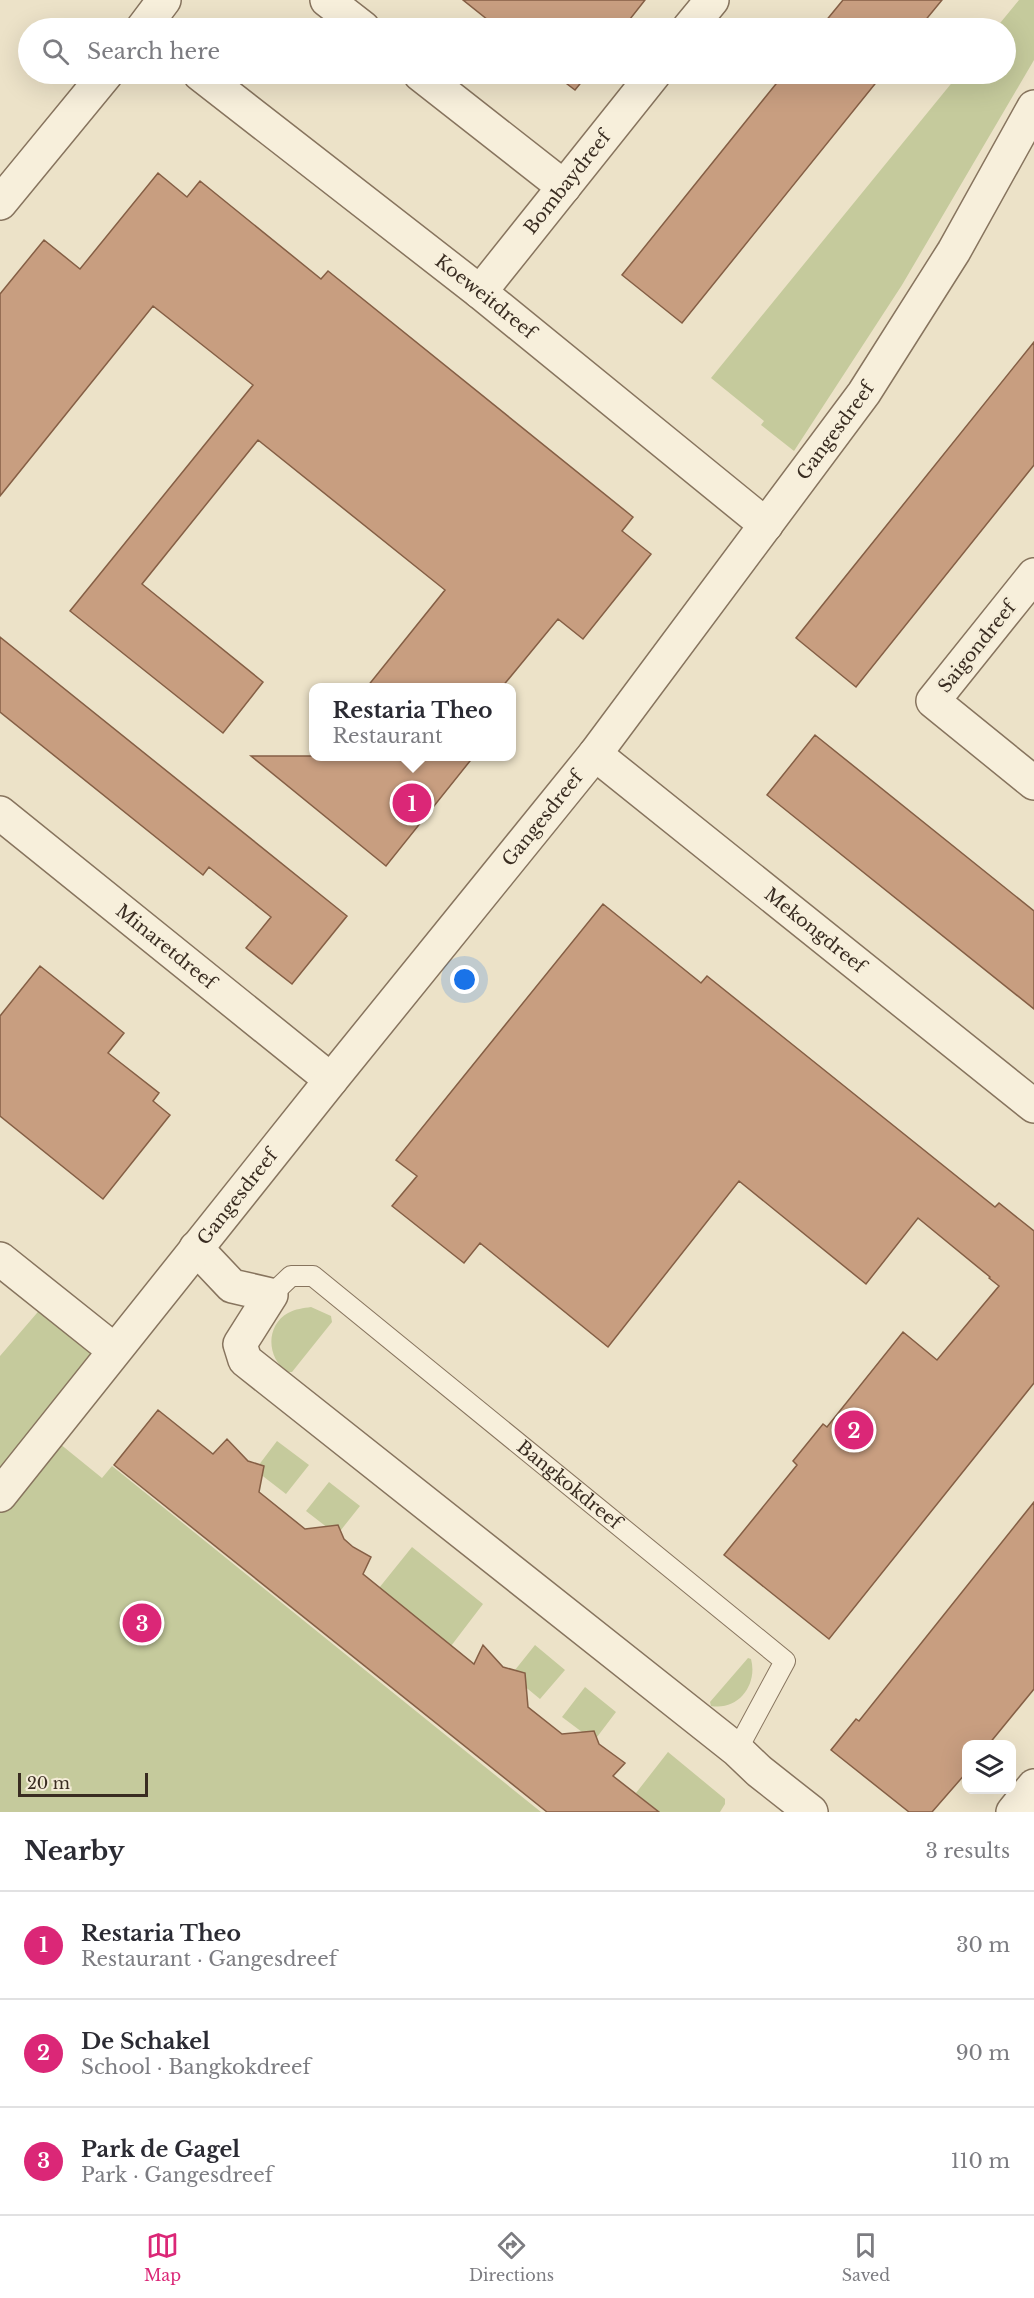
<!DOCTYPE html>
<meta charset="utf-8">
<style>
:root{--surface:#fff;--page:#f7f7f7;--text:#2b2b33;--muted:#7c7c81;--line:#e1e1e2;--accent:#db2777}
body{margin:0;font-family:"Libre Baskerville",serif;background:var(--page);color:var(--text)}
.controls{position:absolute;right:18px;bottom:18px;display:grid;overflow:hidden;border-radius:12px;box-shadow:0 6px 24px #0002}
.controls button{width:54px;height:54px;display:grid;place-items:center;padding:0;border:0;border-bottom:2px solid var(--line);background:var(--surface);color:var(--text);font:30px sans-serif}
.scale{position:absolute;left:18px;bottom:15px;width:130px;box-sizing:border-box;padding-left:6px;border:3px solid #392c21;border-top:0;font-size:16px;line-height:21px;white-space:nowrap;color:#392c21;-webkit-text-stroke:4px #f4ecd7;paint-order:stroke}
.you{position:absolute;left:465px;top:980px;width:21px;height:21px;margin:-15px;border:4px solid #fff;border-radius:50%;background:#1a73e8;box-shadow:0 0 0 9px #1a73e833}
.badge{display:grid;place-items:center;width:39px;height:39px;border-radius:50%;background:var(--accent);color:#fff;font-size:20px;font-weight:700}
.pin{position:absolute;translate:-50% -50%;border:3px solid #fff;box-shadow:0 2px 6px #0006}
.popup{position:absolute;left:309px;top:683px;width:207px;height:78px;box-sizing:border-box;display:grid;place-content:center;border-radius:12px;background:var(--surface);filter:drop-shadow(0 2px 4px #0005);font-size:20px;white-space:nowrap;color:var(--muted)}
.popup b{font-size:22px;color:var(--text)}
.popup::after{content:'';position:absolute;left:50%;top:100%;margin-left:-12px;border:12px solid transparent;border-top-color:var(--surface)}
.list{margin:0;padding:0;list-style:none}
h2{display:flex;justify-content:space-between;align-items:center;height:78px;margin:0;padding:0 24px;font-size:26px}
h2 small{font-size:20px;font-weight:400;color:var(--muted)}
.list li{display:grid;grid-template-columns:39px 1fr auto;gap:18px;align-items:center;box-sizing:border-box;height:108px;padding:0 24px;border-top:2px solid var(--line)}
.list b{display:block;font-size:22px;white-space:nowrap}
.list p{margin:0;font-size:20px;white-space:nowrap;color:var(--muted)}
.list em{font-size:20px;font-style:normal;color:var(--muted)}
.icon{flex:none;width:33px;height:33px;fill:none;stroke:currentColor;stroke-width:2;stroke-linecap:round;stroke-linejoin:round}
.map{position:relative;flex:none;width:1034px;height:1812px;overflow:hidden}
.search{position:absolute;background:var(--surface);box-shadow:0 6px 24px #0002;left:18px;right:18px;top:18px;height:66px;display:flex;align-items:center;gap:15px;box-sizing:border-box;padding:0 21px;border-radius:33px;color:var(--muted);font-size:22px}
.sheet{height:402px;background:var(--surface)}
nav{display:flex;justify-content:space-around;align-items:center;box-sizing:border-box;height:84px;border-top:2px solid var(--line);background:var(--surface);font-size:16px;color:var(--muted)}
nav a{display:grid;justify-items:center;gap:3px}
nav .on{color:var(--accent)}
.map>svg:first-child{display:block}
.green{fill:#c5ca9c}
.building{fill:#c89e80;stroke:#855f45;stroke-width:1.5}
.lines{fill:none;stroke-linecap:round;stroke-linejoin:round}
.lane-casing{stroke:#87745e;stroke-width:22}
.street-casing{stroke:#87745e;stroke-width:36}
.lane{stroke:#f7efdb;stroke-width:20}
.street{stroke:#f7efdb;stroke-width:33}
.labels{text-anchor:middle;stroke-width:4.5;stroke-linejoin:round;paint-order:stroke}
.street-label{font-size:18px;fill:#392c21;stroke:#f4ecd7}
</style>
<div class="map">
<svg width="1034" height="1812" viewBox="0 0 1034 1812">
<rect width="100%" height="100%" fill="#ece2c8"/>
<path class="green" d="M1019,0h15v60l-132,225 -108,166 -33,-26 3,-4 -53,-43 248,-304h47v-46h-10z
M49,1299l65,51 -65,85 53,43 10,-12 429,346h-541v-456z
M311,1307l20,9 1,6 -40,50h-5c-20,-14 -22,-46 1,-59 7,-4 16,-5 23,-6z
M277,1441l32,24 -23,29 -31,-24z
M329,1482l31,24 -23,29 -31,-24z
M412,1547l71,57 -32,42 -72,-58z
M535,1645l30,25 -25,29 -29,-24z
M748,1658l3,1c7,26 -13,52 -40,47l-1,-4z
M585,1687l31,25 -22,29 -32,-24z
M668,1752l57,47v5l-5,8h-61l-23,-19z"/>
<path class="building" d="M463,0h182l-22,28h-125z
M843,0h99l-23,28h-99z
M554,74h34l-13,16z
M784,74h99l-201,249 -60,-48z
M158,173l29,24 13,-16 121,98 7,-8 305,246 -11,14 29,23 -68,85 -25,-20 -56,68h-135l78,-97 -187,-150 -116,144 121,98 -40,51 -153,-122 183,-226 -100,-79 -153,190v-202l44,-54 36,29z
M1034,342v123l-178,222 -60,-49z
M0,637l347,279 -55,68 -46,-36 25,-31 -62,-50 -6,8 -203,-163z
M815,735l219,176v98l-267,-214z
M251,756h223l-88,110z
M603,904l98,79 6,-7 288,231 4,-4 35,28v152l-205,256 -105,-84 73,-90 -4,-4 30,-37 4,3 76,-95 34,28 62,-74 -10,-8 1,-1 -72,-59 -52,66 -127,-103 -131,166 -128,-104 -16,20 -72,-57 25,-30 -21,-16z
M40,966l84,67 -16,20 51,40 -6,8 17,14 -67,84 -103,-83v-100z
M158,1410l55,44 14,-15 21,22 16,5 -5,26 46,37 33,-4 6,14 9,8 18,10 -8,17 111,90 9,-19 20,22 22,6 3,34 34,27 32,-3 5,13 26,19 -12,13 46,36h-112l-433,-347z
M1034,1502v187l-45,55h-23v29l-34,39h-23l-78,-62 25,-31 3,2z"/>
<g class="lines">
<defs>
<g id="lane">
<path id="s1" d="M271,1295l20,-19h22l472,385 -48,89"/>
</g>
<g id="street">
<path d="M327,0l36,28"/>
<path d="M143,28l21,-28"/>
<path d="M689,28l23,-28"/>
<path id="s2" d="M200,74l280,218 286,233"/>
<path d="M420,74l144,113"/>
<path d="M0,203l106,-129"/>
<path id="s3" d="M480,292l174,-218"/>
<path d="M1034,575l-101,126 101,82"/>
<path id="s4" d="M595,754l439,352"/>
<path id="s5" d="M0,813l331,267"/>
<path d="M196,1248l36,38 39,9 -31,49 5,16 492,390 22,21 52,41"/>
<path d="M0,1259l114,91"/>
<path id="s6" d="M0,1495l331,-415 264,-326 269,-361 90,-142 80,-144"/>
<path d="M1013,1812l21,-26"/>
</g>
</defs>
<use href="#lane" class="lane-casing"/>
<use href="#street" class="street-casing"/>
<use href="#lane" class="lane"/>
<use href="#street" class="street"/>
</g>
<g class="labels">
<g class="street-label">
<text dy="6" stroke="none"><textPath href="#s3" startOffset="140">Bombaydreef</textPath></text>
<text dy="6" stroke="none"><textPath href="#s2" startOffset="362">Koeweitdreef</textPath></text>
<text dy="6" stroke="none"><textPath href="#s6" startOffset="1353">Gangesdreef</textPath></text>
<text transform="translate(977 647) rotate(-51)" y="6">Saigondreef</text>
<text dy="6" stroke="none"><textPath href="#s6" startOffset="867">Gangesdreef</textPath></text>
<text dy="6" stroke="none"><textPath href="#s4" startOffset="282">Mekongdreef</textPath></text>
<text dy="6" stroke="none"><textPath href="#s5" startOffset="213">Minaretdreef</textPath></text>
<text dy="6" stroke="none"><textPath href="#s6" startOffset="381">Gangesdreef</textPath></text>
<text dy="6" stroke="none"><textPath href="#s1" startOffset="380">Bangkokdreef</textPath></text>
</g>
</g>
</svg>
<div class="controls">
<button><svg class="icon" aria-label="layers" viewBox="0 0 24 24"><path d="M12 4l9 5-9 5-9-5zM3 14l9 5 9-5"/></svg></button>
</div>
<div class="scale">20 m</div>
<div class="you"></div>
<div class="pin badge" style="left:412px;top:803px">1</div>
<div class="popup"><b>Restaria Theo</b>Restaurant</div>
<div class="pin badge" style="left:854px;top:1430px">2</div>
<div class="pin badge" style="left:142px;top:1623px">3</div>
<div class="search"><svg class="icon" aria-label="search" viewBox="0 0 24 24"><circle cx="10" cy="10" r="6"/><path d="M15 15l6 6"/></svg>Search here</div>
</div>
<section class="sheet">
<h2>Nearby<small>3 results</small></h2>
<ul class="list">
<li><span class="badge">1</span><div><b>Restaria Theo</b><p>Restaurant · Gangesdreef</p></div><em>30 m</em></li>
<li><span class="badge">2</span><div><b>De Schakel</b><p>School · Bangkokdreef</p></div><em>90 m</em></li>
<li><span class="badge">3</span><div><b>Park de Gagel</b><p>Park · Gangesdreef</p></div><em>110 m</em></li>
</ul>
</section>
<nav>
<a class="on"><svg class="icon" aria-label="map" viewBox="0 0 24 24"><path d="M3 6l6-2 6 2 6-2v14l-6 2-6-2-6 2zM9 4v14M15 6v14"/></svg>Map</a>
<a><svg class="icon" aria-label="directions" viewBox="0 0 24 24"><path d="M12 3l9 9-9 9-9-9zM9 14v-3h6M13 9l2 2-2 2"/></svg>Directions</a>
<a><svg class="icon" aria-label="saved" viewBox="0 0 24 24"><path d="M7 4h10v16l-5-4-5 4z"/></svg>Saved</a>
</nav>
